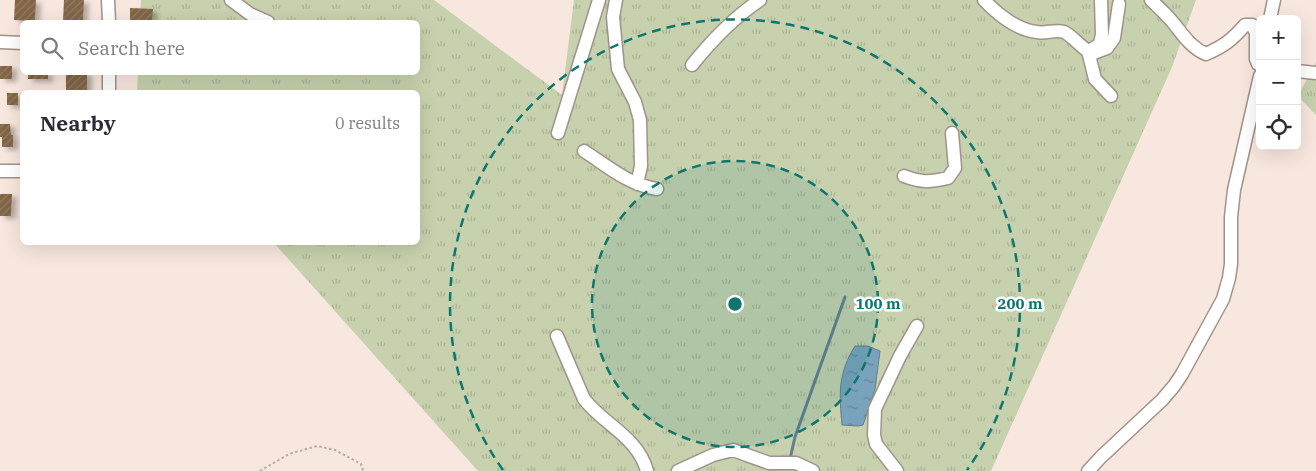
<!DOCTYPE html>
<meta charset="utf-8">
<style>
:root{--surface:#fff;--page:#f7f7f7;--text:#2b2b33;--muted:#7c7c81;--line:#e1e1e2}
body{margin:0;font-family:"IBM Plex Serif",serif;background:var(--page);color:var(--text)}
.controls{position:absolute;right:15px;top:15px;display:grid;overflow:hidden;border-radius:8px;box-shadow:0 5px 20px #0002}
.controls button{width:45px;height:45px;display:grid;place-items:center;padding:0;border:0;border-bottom:1px solid var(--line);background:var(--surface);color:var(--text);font:25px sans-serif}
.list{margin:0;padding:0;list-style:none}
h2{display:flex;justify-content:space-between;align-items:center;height:65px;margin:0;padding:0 20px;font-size:21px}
h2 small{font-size:16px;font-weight:400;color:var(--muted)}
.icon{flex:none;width:28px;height:28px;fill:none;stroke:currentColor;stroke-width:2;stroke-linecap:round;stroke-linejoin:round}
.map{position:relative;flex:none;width:1316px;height:471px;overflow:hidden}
.search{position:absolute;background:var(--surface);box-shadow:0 5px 20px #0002;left:20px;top:20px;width:400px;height:55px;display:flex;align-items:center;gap:12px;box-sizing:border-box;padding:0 18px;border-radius:8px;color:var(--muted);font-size:19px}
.panel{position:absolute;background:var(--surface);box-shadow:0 5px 20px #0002;left:20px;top:90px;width:400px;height:155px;border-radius:8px}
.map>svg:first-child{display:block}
.grass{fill:url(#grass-tufts)}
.water{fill:url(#water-ripples);stroke:#637e8f}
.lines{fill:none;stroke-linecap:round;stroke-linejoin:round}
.stream{stroke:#637e8f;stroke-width:3}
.building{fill:url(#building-hatch);filter:url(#shadow)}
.minor-casing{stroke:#a1928a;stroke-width:15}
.path{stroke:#b7aaa2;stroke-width:2;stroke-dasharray:2.5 2.5;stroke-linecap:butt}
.minor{stroke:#fff;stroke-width:12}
.ring{fill:none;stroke:#0f766e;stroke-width:2.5;stroke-dasharray:9 6}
.centre{fill:#0f766e;stroke:#fff;stroke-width:2.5}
.ring-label{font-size:15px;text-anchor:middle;font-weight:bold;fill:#0f766e;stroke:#fff;stroke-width:5;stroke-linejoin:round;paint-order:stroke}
</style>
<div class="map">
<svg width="1316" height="471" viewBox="0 0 1316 471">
<defs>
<pattern id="grass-tufts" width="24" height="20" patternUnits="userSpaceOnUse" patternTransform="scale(1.25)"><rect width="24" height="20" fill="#c7d1ad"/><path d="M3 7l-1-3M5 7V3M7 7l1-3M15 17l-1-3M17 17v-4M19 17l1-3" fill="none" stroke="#abb395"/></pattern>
<pattern id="water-ripples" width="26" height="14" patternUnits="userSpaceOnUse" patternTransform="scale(1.25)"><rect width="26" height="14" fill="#79a2bc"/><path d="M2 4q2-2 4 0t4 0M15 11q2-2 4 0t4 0" fill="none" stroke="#648499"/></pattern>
<pattern id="building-hatch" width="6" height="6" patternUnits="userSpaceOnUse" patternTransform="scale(1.25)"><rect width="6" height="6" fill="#816545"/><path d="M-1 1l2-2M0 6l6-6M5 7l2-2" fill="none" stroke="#917c63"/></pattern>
<filter id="shadow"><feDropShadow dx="5" dy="3" stdDeviation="2.5" flood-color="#0004"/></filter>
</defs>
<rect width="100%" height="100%" fill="#f8e7de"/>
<path class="grass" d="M141,0h293l128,95 12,-95h622l-24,67 -181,404h-513l-204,-228 144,-1v-150h-278l-3,-3 1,-16 280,-1v-50h-278z
M1316,62v53l-18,-19z"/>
<path class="water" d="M855,346h13l12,5 -5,38 -12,36 -5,1 -16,-1c-3,-31 -4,-52 13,-79z"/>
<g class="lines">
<path class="stream" d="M790,459l5,-22 50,-140"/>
</g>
<path class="building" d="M15,0h21l-1,21 -21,-1z
M64,0h20l-1,22 -20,-1z
M130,8l23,1 -1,13h-22z
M0,66h12v13h-12z
M28,72h20v7h-20z
M66,72h21v19h-21z
M7,93h11v12h-11z
M0,124h10l1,11h2v12h-11v-10h-2z
M0,194h12l-1,22h-11z"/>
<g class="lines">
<defs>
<path id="minor" d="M108,0l1,22
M231,0l19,14 18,8
M616,0l-3,17 5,52 17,33 5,18 1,46 -4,18
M984,0c13,14 33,30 53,32 8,2 19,-3 27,0 6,2 17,15 24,19l7,28 16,17
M1151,0c6,6 12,11 18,18 12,13 20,29 37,36 18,-8 26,-14 39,-29h7l4,8v26l2,5 2,1
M1270,19l4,-19
M0,42l22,1
M1089,51l11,-7 2,-10 -1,-34
M1089,55l18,-7 7,-10 5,-34
M692,65c20,-25 41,-47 68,-65
M1297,71l19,2
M109,92v-20
M558,133l41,-133
M584,151c25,16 43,33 73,38
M0,171h22
M904,176c18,7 26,6 44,2l7,-10 -3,-35
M557,336l27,63c20,26 54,38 63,72
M678,471l35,-16 20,-5 36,13h27l17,8
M897,471l-21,-27 -2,-9 1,-26 25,-53 17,-30
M1088,471l13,-14 61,-57 12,-14 8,-12 41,-75 6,-21 2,-14v-47l3,-27 26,-114"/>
</defs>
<use href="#minor" class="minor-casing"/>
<path class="path" d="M260,471l29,-17 28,-8 18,4 26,14 2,7"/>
<use href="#minor" class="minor"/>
</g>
<circle cx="735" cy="304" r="143" fill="#0f766e" fill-opacity=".12"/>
<g class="ring">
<circle cx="735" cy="304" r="143"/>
<path d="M503 470A285 285 0 1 1 967 470"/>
</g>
<circle cx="735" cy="304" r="8" class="centre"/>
<g class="ring-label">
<text x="878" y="309">100 m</text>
<text x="1020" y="309">200 m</text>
</g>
</svg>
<div class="controls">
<button>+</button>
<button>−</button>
<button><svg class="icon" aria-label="locate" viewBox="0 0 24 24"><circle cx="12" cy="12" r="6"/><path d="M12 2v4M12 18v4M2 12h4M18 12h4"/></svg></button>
</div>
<div class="search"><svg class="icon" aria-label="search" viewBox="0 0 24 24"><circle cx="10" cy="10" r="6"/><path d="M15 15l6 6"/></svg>Search here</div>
<section class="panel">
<h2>Nearby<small>0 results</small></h2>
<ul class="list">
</ul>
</section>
</div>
